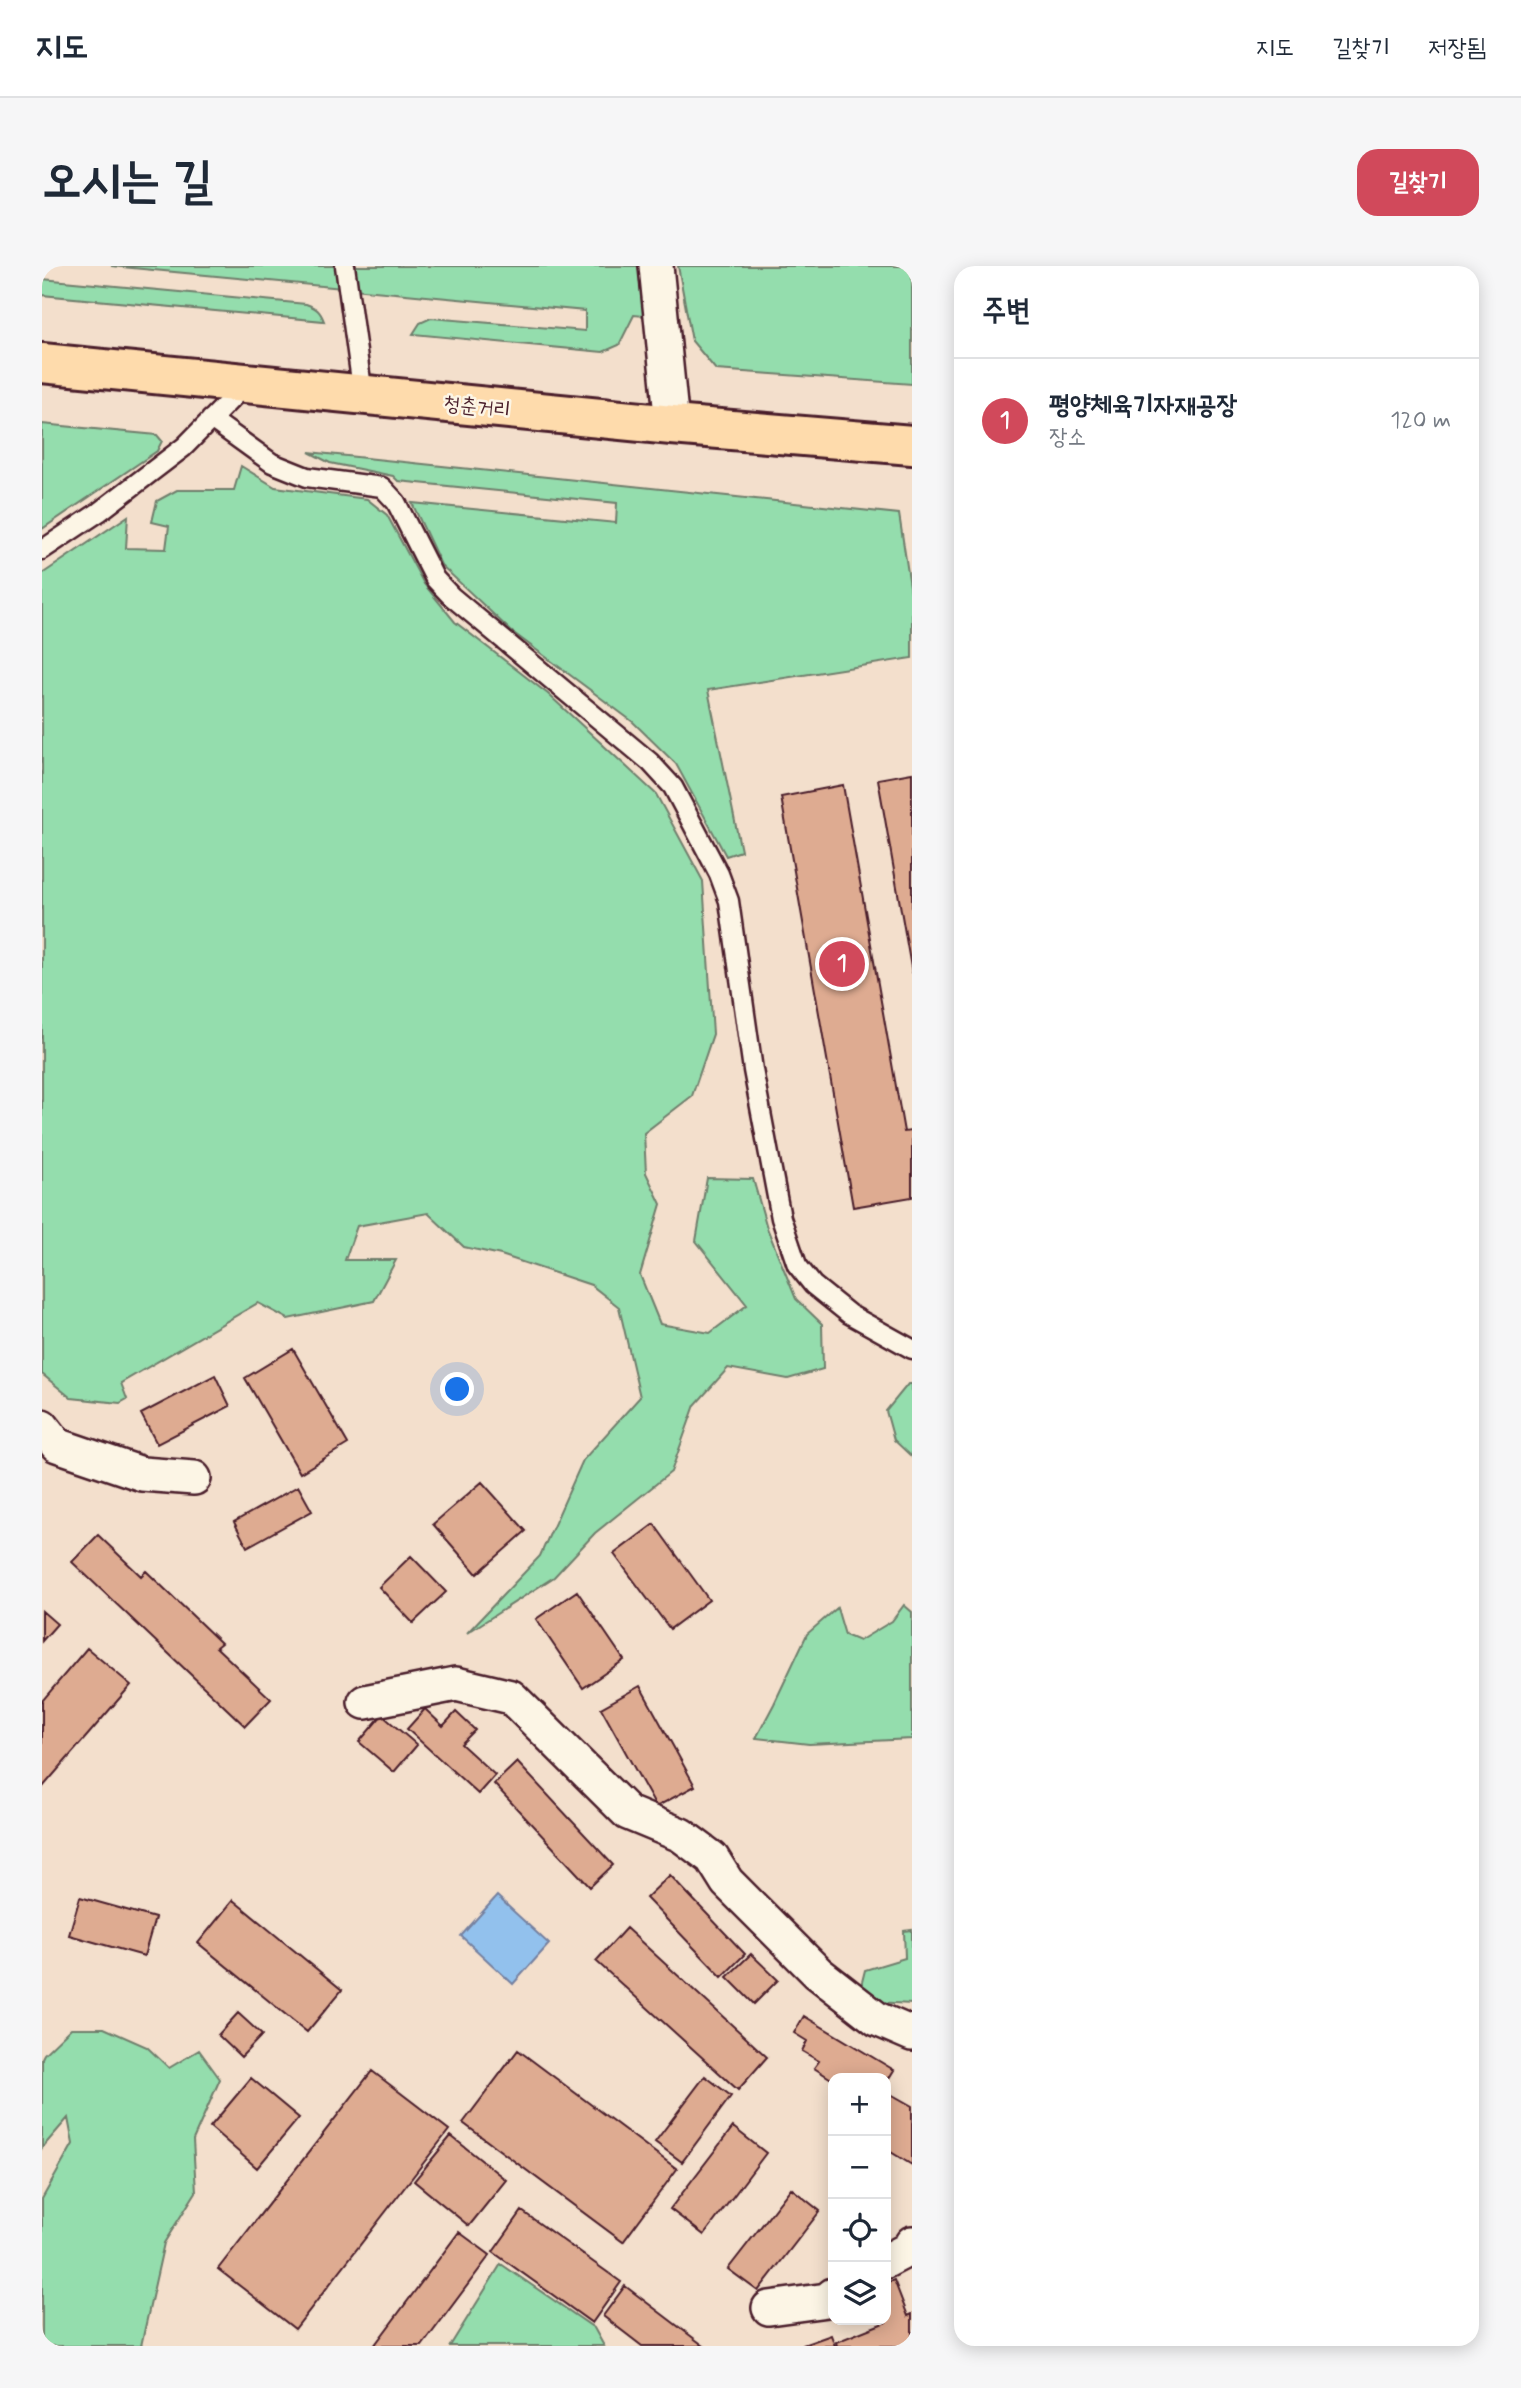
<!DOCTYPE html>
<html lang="ko">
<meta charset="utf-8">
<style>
:root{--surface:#fff;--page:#f6f6f7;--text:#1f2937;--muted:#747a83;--line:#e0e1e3;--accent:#d1495b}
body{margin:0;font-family:Mynerve,"Poor Story",sans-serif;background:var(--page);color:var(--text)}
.controls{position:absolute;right:21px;bottom:21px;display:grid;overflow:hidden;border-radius:14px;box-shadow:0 4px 18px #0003}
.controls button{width:63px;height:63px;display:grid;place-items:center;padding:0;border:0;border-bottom:2px solid var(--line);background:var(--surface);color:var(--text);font:35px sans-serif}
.you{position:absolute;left:416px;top:1124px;width:24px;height:24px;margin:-18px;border:5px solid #fff;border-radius:50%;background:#1a73e8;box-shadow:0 0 0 10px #1a73e833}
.badge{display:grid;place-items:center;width:46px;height:46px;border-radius:50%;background:var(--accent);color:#fff;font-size:23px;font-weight:700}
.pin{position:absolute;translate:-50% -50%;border:4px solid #fff;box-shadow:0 2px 7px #0006}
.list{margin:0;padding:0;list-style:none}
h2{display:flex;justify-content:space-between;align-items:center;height:91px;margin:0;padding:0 28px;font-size:30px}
h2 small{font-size:23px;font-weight:400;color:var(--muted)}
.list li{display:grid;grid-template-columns:46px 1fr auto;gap:21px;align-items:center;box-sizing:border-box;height:126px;padding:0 28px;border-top:2px solid var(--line)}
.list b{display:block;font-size:26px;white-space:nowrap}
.list p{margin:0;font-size:23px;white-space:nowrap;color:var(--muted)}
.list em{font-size:23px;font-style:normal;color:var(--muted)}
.icon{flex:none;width:38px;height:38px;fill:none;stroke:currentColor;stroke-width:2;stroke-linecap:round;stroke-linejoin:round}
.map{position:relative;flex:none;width:870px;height:2080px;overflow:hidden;border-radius:21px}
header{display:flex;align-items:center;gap:42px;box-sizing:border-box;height:98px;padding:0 35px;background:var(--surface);border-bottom:2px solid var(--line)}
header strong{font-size:33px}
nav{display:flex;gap:38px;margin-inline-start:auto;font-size:24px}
.intro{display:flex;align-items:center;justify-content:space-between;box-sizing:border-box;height:168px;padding:0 42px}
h1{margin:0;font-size:49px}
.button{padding:18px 32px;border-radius:21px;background:var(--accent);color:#fff;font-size:24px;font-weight:700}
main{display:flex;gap:42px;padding:0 42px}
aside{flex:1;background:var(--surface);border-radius:21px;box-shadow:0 4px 18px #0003}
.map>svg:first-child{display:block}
.green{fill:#94ddad;stroke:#6f7e6c;stroke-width:2}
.water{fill:#92c1ed;stroke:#75809f;stroke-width:2}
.building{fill:#deab91;stroke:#4a1f2b;stroke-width:2}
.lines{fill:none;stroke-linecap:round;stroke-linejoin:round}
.lane-casing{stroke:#4a1f2b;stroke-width:23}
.street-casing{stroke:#4a1f2b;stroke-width:38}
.primary-casing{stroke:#4a1f2b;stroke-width:44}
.lane{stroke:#fcf5e5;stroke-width:18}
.street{stroke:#fcf5e5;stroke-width:33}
.primary{stroke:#fedbac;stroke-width:38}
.labels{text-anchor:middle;stroke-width:5;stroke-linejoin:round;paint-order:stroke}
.street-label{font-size:21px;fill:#4a1f2b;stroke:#fcf5e5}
</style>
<header>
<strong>지도</strong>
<nav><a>지도</a><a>길찾기</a><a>저장됨</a></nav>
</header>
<div class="intro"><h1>오시는 길</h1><a class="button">길찾기</a></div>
<main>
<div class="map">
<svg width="870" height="2080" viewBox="0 0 870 2080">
<rect width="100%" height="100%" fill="#f3dfcc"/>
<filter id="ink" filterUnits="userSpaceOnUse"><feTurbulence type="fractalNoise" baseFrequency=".0143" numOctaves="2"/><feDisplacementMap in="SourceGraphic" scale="14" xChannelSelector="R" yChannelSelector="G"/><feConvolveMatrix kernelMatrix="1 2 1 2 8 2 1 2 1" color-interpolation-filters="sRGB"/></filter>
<g filter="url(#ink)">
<path class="green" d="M69,0h560l4,53 -41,-4 -15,30 -16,7 -190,-18 7,-11 11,-5 154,13v-20z
M636,0h234v118l-196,-14 -24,-29z
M0,13l264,25c11,4 14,7 18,17l-282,-26z
M0,158l115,11 5,6 -5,10 -115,78z
M267,186l590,62 13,85v59l-204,32 33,161 -15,5 -50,-92 -43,-42 -122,-91 -70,-66 -29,-62 204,20 1,-20 -219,-22 -5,-5 -63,-13z
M199,200l34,21 92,12 20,16 37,69 31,38 93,72 108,100 47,87 10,153 -21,62 -48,37 2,40 15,31 -21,71 20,49 50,9 37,-28 -51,-64 11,-63 46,1 14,49 29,71 26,25 1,45 -35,10 -60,-11 -33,37 -24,67 -76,61 -41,44 -87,56 73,-77 43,-96 57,-63 -21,-90 -28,-22 -90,-30 -37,-8 -36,-34 -71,13 -12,34h51l-22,41 -86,18 -30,-16 -137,80 6,16 -7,4 -49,-5 -29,-24v-800l86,-58 -2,32 40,1 3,-23 -17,-4 5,-21 20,-11h57z
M866,1118h4v73l-18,-17 -8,-29z
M862,1339l8,7v127l-103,5 -53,-6 18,-34 33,-70 30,-26 8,27 14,6 33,-20z
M870,1664v74l-38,-2 -14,-12 5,-20 40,-12 -1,-27z
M29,1762h33l43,19 22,21 30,-18 21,29 -27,61 3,52 -32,51 -23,103h-99v-147l31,-55 -5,-26 -26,30v-90l2,-4z
M459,1998l93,64 10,18h-154z"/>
<path class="water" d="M455,1630l52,48 -36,40 -52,-48z"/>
<path class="building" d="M870,507v200l-34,-194z
M801,519l61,347 8,-1v66l-59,10 -72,-410z
M251,1083l55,95 -48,29 -55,-95z
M173,1109l15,31 -73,38 -16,-30z
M440,1216l44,49 -49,43 -44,-50z
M256,1220l14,25 -65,36 -13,-25z
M612,1258l55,76 -39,29 -56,-75z
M56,1269l43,41 5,-5 75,72 -5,4 55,52 -26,27 -173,-164z
M369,1290l35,36 -33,31 -34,-36z
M535,1325l47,69 -41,28 -47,-69z
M0,1345l15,13 -15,17z
M45,1382l44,37 -89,103v-87z
M598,1420l55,100 -39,21 -55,-99z
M383,1443l18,17 13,-14 19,18 -14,14 34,31 -17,19 -71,-65z
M340,1449l35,30 -23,27 -35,-30z
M475,1496l96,103 -23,22 -96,-103z
M628,1609l75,79 -23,23 -76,-79z
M38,1631l75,21 -11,38 -75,-21z
M191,1634l109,90 -35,42 -109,-89z
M584,1662l141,129 -29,33 -142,-129z
M709,1688l27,26 -24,24 -27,-27z
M196,1747l24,22 -21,22 -23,-22z
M762,1750l90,54 -8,13v-5h-53v2l-19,-12 5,-7 -17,-10 5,-10 -13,-8z
M476,1784l159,119 -54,73 -160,-119z
M330,1805l77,59 -154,199 -77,-60z
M663,1810l26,20 -49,66 -27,-20z
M209,1812l48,40 -42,50 -47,-41z
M847,1827l23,13v59l-26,-16v-51z
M691,1861l33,26 -62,82 -34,-26z
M409,1870l55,44 -37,46 -55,-45z
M749,1922l29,23 -62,80 -30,-22z
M480,1945l99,71 -29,41 -99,-71z
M417,1966l31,23 -68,91h-48z
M852,2014l14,36 4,-2v28l-10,4h-65l-1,-4 50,-20v-39z
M583,2020l79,60h-62l-39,-30z
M789,2069l4,11h-32v-1z"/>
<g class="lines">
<defs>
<path id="lane" d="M303,0l18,129
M169,153l61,44 35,14 75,10 14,15 39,77 16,17 199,166 23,25 46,87 10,27 24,169 28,148 16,47 16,20 36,29 63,35
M0,284l57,-38 85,-65 60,-61"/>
<path id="street" d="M614,0l16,159
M0,1160l15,19 85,29 52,4
M323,1436l91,-18 55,13 117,116 53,22 31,23 15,24 91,91 59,46 35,15
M844,1995l23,-12 3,-6
M727,2042l58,-8 6,-5"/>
<path id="primary" d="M0,97l630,62 240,20"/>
</defs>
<use href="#lane" class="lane-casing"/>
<use href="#street" class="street-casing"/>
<use href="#primary" class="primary-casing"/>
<use href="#lane" class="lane"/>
<use href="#street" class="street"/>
<use href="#primary" class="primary"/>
</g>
</g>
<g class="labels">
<g class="street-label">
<text transform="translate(435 140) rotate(6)" y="7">청춘거리</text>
</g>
</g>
</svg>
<div class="controls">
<button>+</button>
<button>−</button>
<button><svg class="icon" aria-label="locate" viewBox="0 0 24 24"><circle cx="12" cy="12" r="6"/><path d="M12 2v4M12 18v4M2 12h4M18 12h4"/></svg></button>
<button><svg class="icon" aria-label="layers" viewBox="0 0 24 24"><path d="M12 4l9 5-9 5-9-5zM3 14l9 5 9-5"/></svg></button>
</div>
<div class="you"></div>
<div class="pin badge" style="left:800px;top:698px">1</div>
</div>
<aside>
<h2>주변<small></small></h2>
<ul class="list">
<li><span class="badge">1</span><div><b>평양체육기자재공장</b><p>장소</p></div><em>120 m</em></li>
</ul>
</aside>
</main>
